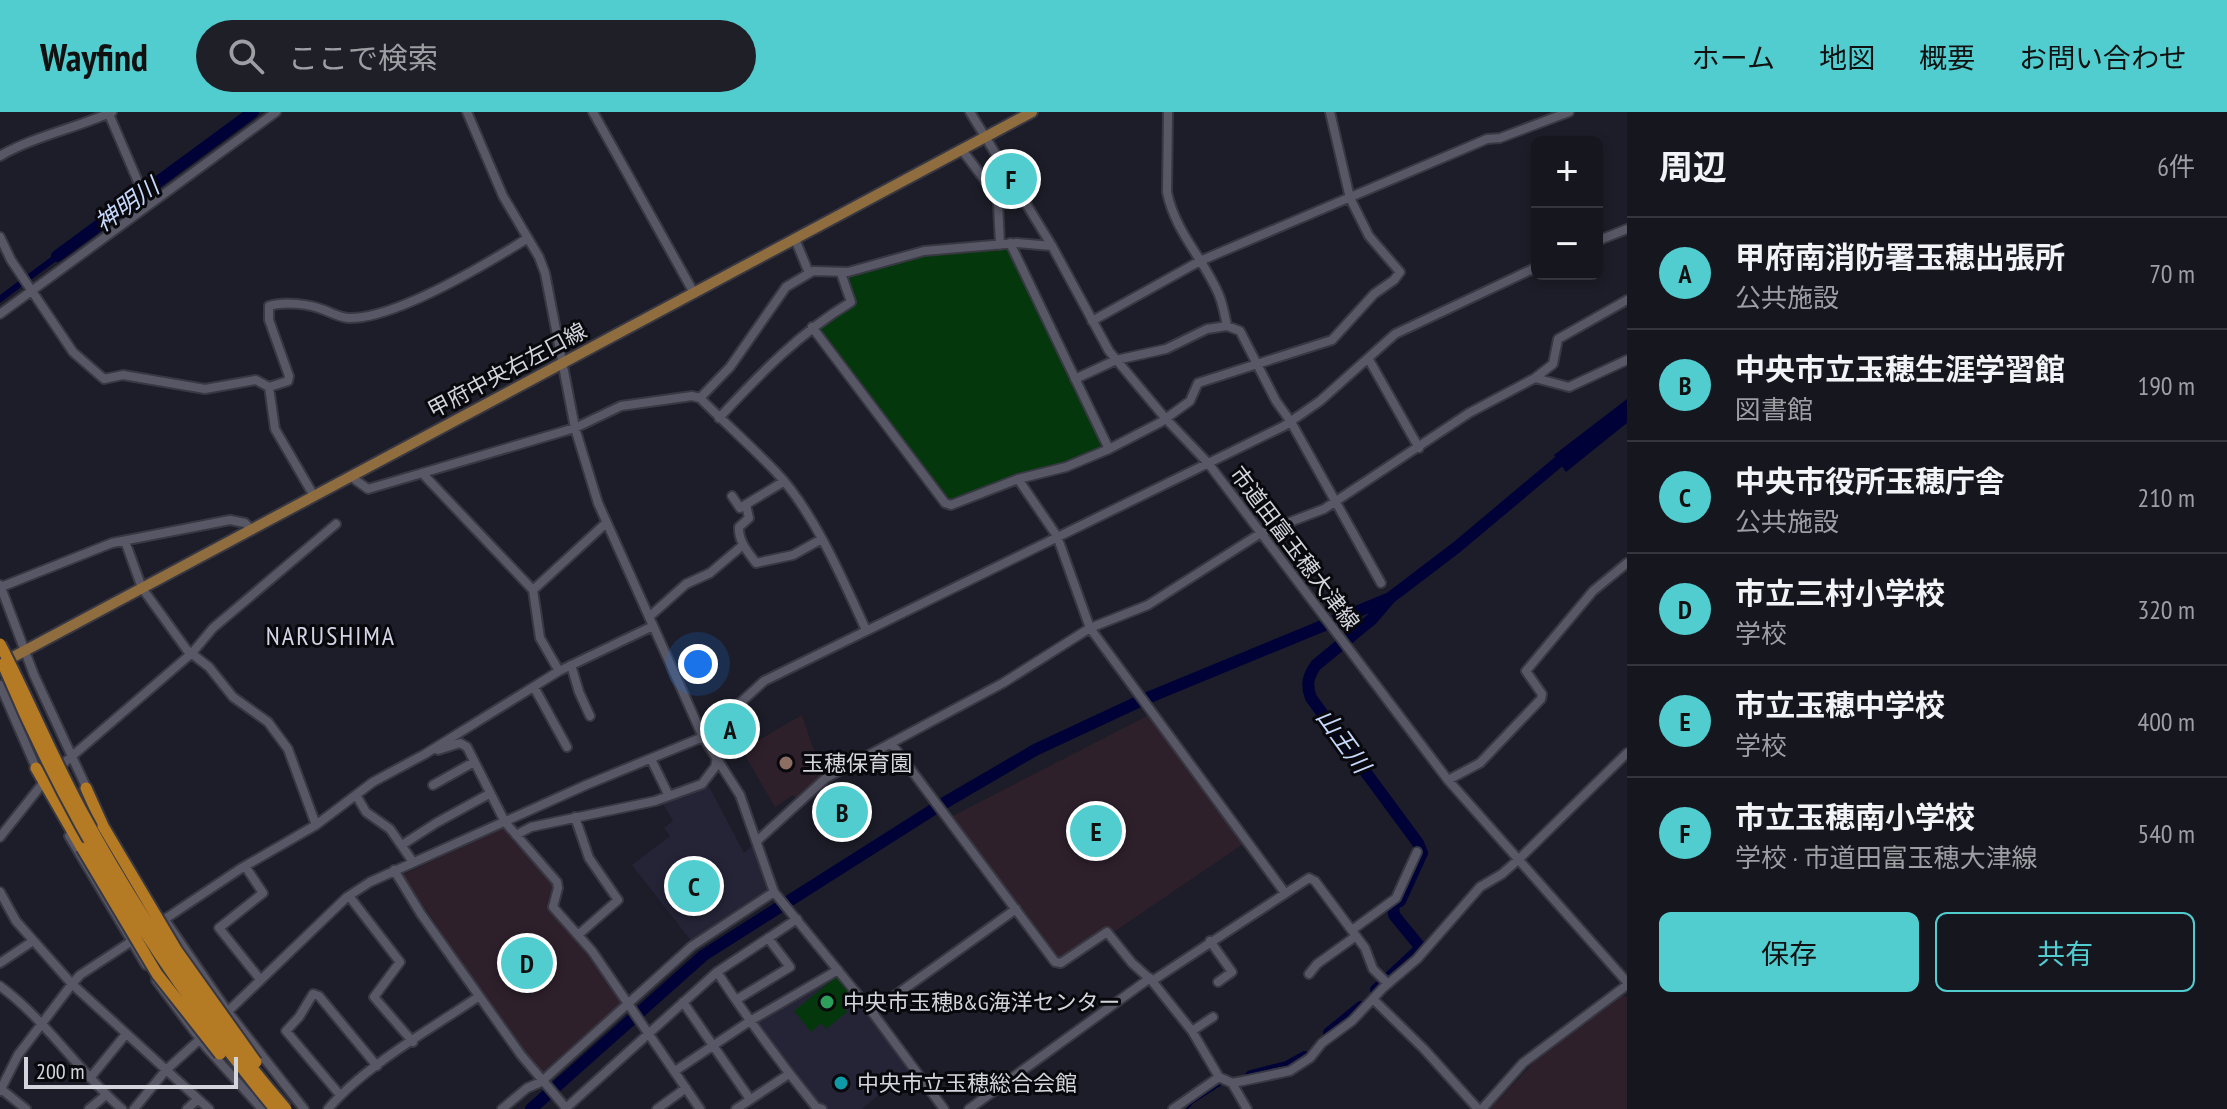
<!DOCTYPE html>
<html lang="ja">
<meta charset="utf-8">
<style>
:root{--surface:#16161f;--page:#1f1f28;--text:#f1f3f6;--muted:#9e9fa4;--line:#35353d;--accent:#52cdcf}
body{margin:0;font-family:"PT Sans Narrow","Noto Sans JP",sans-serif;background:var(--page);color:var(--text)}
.controls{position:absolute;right:24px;top:24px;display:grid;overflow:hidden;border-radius:12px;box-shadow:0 4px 12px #0003}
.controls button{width:72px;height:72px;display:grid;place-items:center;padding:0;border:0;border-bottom:2px solid var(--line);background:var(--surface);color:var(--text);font:40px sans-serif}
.scale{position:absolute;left:24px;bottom:20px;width:214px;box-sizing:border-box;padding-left:8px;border:4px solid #d4d4dd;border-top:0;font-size:22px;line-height:28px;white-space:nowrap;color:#d4d4dd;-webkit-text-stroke:6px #08080d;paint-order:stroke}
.you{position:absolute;left:698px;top:552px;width:28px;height:28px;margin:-20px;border:6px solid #fff;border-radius:50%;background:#1a73e8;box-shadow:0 0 0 12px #1a73e833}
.badge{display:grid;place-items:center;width:52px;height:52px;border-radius:50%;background:var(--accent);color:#111;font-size:26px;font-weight:700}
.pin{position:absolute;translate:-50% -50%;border:4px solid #fff;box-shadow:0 2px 8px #0006}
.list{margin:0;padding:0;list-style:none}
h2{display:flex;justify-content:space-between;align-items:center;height:104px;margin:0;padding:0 32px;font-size:34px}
h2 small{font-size:26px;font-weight:400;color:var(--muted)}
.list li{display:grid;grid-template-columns:52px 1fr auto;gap:24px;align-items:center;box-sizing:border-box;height:112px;padding:0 32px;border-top:2px solid var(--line)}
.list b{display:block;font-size:30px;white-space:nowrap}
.list p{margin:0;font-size:26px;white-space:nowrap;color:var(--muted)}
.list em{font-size:26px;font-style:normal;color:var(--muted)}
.actions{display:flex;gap:16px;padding:24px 32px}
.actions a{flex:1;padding:18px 0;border:2px solid var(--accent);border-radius:12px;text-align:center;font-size:28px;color:var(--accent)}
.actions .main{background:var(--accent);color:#111}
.icon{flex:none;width:44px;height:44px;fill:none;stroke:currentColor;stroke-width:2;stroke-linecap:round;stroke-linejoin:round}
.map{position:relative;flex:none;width:1627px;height:997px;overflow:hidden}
header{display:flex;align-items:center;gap:48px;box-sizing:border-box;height:112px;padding:0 40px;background:var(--accent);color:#111}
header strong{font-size:38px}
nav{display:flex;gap:44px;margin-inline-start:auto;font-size:28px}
.search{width:560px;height:72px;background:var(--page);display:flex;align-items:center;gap:20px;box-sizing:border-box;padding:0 28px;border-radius:44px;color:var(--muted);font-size:30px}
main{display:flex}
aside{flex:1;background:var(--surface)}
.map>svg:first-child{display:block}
.built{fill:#252437}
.education{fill:#2e202b}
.green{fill:#04370c}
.water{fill:#000237}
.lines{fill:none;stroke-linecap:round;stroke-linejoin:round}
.stream{stroke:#000237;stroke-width:2}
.river{stroke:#000237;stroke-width:12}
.minor-casing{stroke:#383843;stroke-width:12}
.major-casing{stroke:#383843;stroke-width:14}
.highway-casing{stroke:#383843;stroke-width:15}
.minor{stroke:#575766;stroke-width:8}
.major{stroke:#8f6d3e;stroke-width:10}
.highway{stroke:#b57b24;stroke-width:11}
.highway-bridge-casing{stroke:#383843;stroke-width:15;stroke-linecap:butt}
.highway-bridge{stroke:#b57b24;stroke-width:11}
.education-dot{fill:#8d6e63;stroke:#08080d;stroke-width:3}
.leisure-dot{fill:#2e9e5b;stroke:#08080d;stroke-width:3}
.culture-dot{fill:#0f9aa8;stroke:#08080d;stroke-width:3}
.labels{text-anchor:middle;stroke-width:6;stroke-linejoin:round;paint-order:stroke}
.street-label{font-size:22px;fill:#d4d4dd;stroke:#08080d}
.poi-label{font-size:22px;fill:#d4d4dd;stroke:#08080d;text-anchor:start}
.water-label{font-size:24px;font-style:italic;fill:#c6d8fb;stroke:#08080d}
.quarter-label{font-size:26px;letter-spacing:2px;fill:#d4d4e6;stroke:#08080d}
</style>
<header>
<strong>Wayfind</strong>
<div class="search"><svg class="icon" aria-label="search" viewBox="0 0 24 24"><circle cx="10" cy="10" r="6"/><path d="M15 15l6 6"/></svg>ここで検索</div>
<nav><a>ホーム</a><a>地図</a><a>概要</a><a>お問い合わせ</a></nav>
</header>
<main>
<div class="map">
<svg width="1627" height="997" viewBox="0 0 1627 997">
<rect width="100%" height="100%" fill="#1d1d29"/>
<path class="built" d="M707,671l37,70 13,-12 17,51 -82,50 -60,-77 38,-29 -6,-8 9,-7 -13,-22z
M838,858l73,98 -49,41h-40l-72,-87z"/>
<path class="education" d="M1151,602l92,130 -131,89 -5,-5 -49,32 -109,-142z
M802,603l11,33 17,29 -30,26 -7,-8 -18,12 -33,-57z
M504,715l47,52 1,9 -5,18 21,23 54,74 -79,74 -22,-26 -118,-176z
M1621,883l6,2v112h-137l48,-51z"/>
<path class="green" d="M1004,136l6,3 91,191 -3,8c-49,19 -99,31 -148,51l-131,-171v-5l36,-22 -8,-22 4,-7 71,-18z
M836,865l17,21 -10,8 4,6 -21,17 -5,-6 -10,9 -17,-21z"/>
<path class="water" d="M67,133l4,5 -71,53v-8z
M1627,287v24l-61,49 -12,-17z"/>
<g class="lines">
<path class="stream" d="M1187,997l5,-6 28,-18"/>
<path class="river" d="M57,144l196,-144
M1376,878l45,-42 -27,-33 -1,-11 7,-3 22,-48 -4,-10 -107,-145c-5,-13 -3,-22 5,-33l56,-46 18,-21 67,-51 112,-94
M1329,921l32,-26
M1251,964l36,-9 18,-10
M531,997l173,-154 230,-146 101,-59 105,-49 250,-103"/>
<defs>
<path id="minor" d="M108,0l31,72 13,18
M467,0l36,84 36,61 6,16 30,155 23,75 105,234 37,58 34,97 98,120 72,97
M593,0l101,181
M970,0l82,134 57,105 57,68 42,44 240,317 179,202
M1168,0l-1,80c8,40 37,67 52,103 4,10 6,21 8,31
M962,38l32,42 4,11 2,42
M0,44c32,-19 76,-28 112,-44
M0,125l11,23 62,92 31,27 19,-4 82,14 51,-9 13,7 6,42 39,67
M795,127l14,34
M1597,129l30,-12
M1010,131l99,206
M0,202l276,-202
M1092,209l108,-60 287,-122 13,-1 69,-26
M812,215l133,176 6,2 67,-26 48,-12 43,-18 52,-27 29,-21 8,-18 134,-43 42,-46 20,-14 6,-8 -31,-36 -19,-38 -20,-86
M1368,246l51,90
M1535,266l18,-14 5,-25 69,-39
M1075,267l41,-19 50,-11 41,-20 20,-3 13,5 36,70 15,21 90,161
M269,275l19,-6 1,-5 -20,-56v-14c16,-5 40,-2 55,4 8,3 15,7 24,8 47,2 140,-55 180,-80
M700,286l30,-31 56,-80 27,-16 35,1 76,-21 93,-8 35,3
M719,306c41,-44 80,-85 132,-116l-10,-29
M422,361l111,117
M350,364l18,13 207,-61 46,-22 71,-10 8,2c25,25 51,48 75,73 38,39 68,109 91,159
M1018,367l39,57 33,92 195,265
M732,384l8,12 43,-26
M746,393l3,13 -10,9c-1,14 9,25 17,36l37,-8 27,-15
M125,429l17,47 45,62 22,17 24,30 35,25 20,27 28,76
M0,473l34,90 54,116
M1,475l111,-44 118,-23 15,3 7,7
M649,505l37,-33 24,-11 33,-28
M571,553l8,27 11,24
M559,559l-19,-33 -7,-48 73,-67
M0,573l37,85
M534,575l33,60
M891,631l164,219 6,1 46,-31 25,31 20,18 40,50 27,46 13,6 11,-2 47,-10 20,-13 12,-15 30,-22 31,-33 34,-29 63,-72 22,-13 17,-15 108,-106
M438,638l22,-7 7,4 38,75 52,60 1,6 -5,19 39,44 108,158
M651,647l18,37
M57,657l135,-116 21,-25 123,-104
M1448,668l32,-17 61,-64 1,-5 -16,-23 67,-80 34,-28
M433,673l41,-23
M356,683l10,17 24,17 23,33
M575,705l14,41 29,42 -40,35
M516,723l15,-8 124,-26 47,-17 13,-17 2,-9
M69,724l77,129
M0,725l47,-59
M757,729l69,-63 177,-95 87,-55 58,-23 113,-72 63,-24 145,-96 66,-35 34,9 58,-27
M402,733l34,-22 53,-29
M245,754l18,27 -44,35 41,51
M394,758l27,44 100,141 46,54
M0,780l16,29 56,63 137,125
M349,784l51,66 -26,35 39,45
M167,811l61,89 76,97
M156,813l84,-56 76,-44 57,-43 52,-28 134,-83 94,-45
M1352,818l44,-32 21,-46
M1356,824l9,12 8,21 15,15
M1210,829l22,31 -14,10
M0,851l33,-22
M717,860c31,47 64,92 99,135l6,2
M156,868l50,67 56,62
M1152,869l157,-103 6,3 41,55 -39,28 -8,10
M0,874c47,35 78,85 122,123
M1373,887l51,50 54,60
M736,888l54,-33 -22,-29
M683,890l67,97
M872,900l144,-103
M220,907l127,-122 23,-15 216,-97 117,-48 61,-56 520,-255 36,-25 75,-67 142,-67
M1192,919l21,-14
M675,959l75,-50 88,-51
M90,966l36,-44
M1232,971l15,26
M1,977l25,20
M0,979l18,-36 54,-71 8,-9 58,-38
M340,983l-54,-64 13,-14 14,-23 6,2 58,70
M89,997l17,-14
M134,997l32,-39 42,-38
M187,997l11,-10
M328,997c35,-42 104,-81 150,-112
M502,997l25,-21 14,-6 151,-136 82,-54
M565,997l152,-137 80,-53
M657,997l29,-21
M736,997l53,-35
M969,997l181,-131
M1173,997l46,-32
M1482,997l41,-46 104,-78"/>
<path id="major" d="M0,552l1032,-552"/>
<path id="highway" d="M36,656l46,80
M86,676l17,38"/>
</defs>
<use href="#minor" class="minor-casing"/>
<use href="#major" class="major-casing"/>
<use href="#highway" class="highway-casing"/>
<use href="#minor" class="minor"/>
<use href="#major" class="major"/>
<use href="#highway" class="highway"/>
<defs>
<path id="highway-bridge" d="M0,532c28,54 51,110 80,164 58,107 127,209 206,301
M3,552c68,163 160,310 272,445
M103,714l74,125 79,111
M82,736l75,126 63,80"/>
</defs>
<use href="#highway-bridge" class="highway-bridge-casing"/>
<use href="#highway-bridge" class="highway-bridge"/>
</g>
<circle class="education-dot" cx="786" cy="651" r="8"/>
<circle class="leisure-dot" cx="827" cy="890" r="8"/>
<circle class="culture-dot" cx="841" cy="971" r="8"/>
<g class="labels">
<g class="street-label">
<text transform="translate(507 258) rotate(-28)" y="8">甲府中央右左口線</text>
<text transform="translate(1295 436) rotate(53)" y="8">市道田富玉穂大津線</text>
</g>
<g class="poi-label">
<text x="802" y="659">玉穂保育園</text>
<text x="843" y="898">中央市玉穂B&amp;G海洋センター</text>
<text x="857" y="979">中央市立玉穂総合会館</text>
</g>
<g class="water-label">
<text transform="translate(127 93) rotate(-36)" y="8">神明川</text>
<text transform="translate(1343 629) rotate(54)" y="8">山王川</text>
</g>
<g class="quarter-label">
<text x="331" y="533">NARUSHIMA</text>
</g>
</g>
</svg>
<div class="controls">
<button>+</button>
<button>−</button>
</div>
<div class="scale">200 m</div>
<div class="you"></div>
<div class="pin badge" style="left:730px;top:617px">A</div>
<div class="pin badge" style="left:842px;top:700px">B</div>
<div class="pin badge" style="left:694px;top:774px">C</div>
<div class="pin badge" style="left:527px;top:851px">D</div>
<div class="pin badge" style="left:1096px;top:719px">E</div>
<div class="pin badge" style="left:1011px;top:67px">F</div>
</div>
<aside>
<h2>周辺<small>6件</small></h2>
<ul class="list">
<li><span class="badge">A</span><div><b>甲府南消防署玉穂出張所</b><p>公共施設</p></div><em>70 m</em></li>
<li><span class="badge">B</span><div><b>中央市立玉穂生涯学習館</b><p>図書館</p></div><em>190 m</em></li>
<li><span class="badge">C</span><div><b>中央市役所玉穂庁舎</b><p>公共施設</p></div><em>210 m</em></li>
<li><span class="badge">D</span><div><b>市立三村小学校</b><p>学校</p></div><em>320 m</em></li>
<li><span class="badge">E</span><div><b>市立玉穂中学校</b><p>学校</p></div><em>400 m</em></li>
<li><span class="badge">F</span><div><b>市立玉穂南小学校</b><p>学校 · 市道田富玉穂大津線</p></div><em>540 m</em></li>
</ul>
<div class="actions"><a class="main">保存</a><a>共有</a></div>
</aside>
</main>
